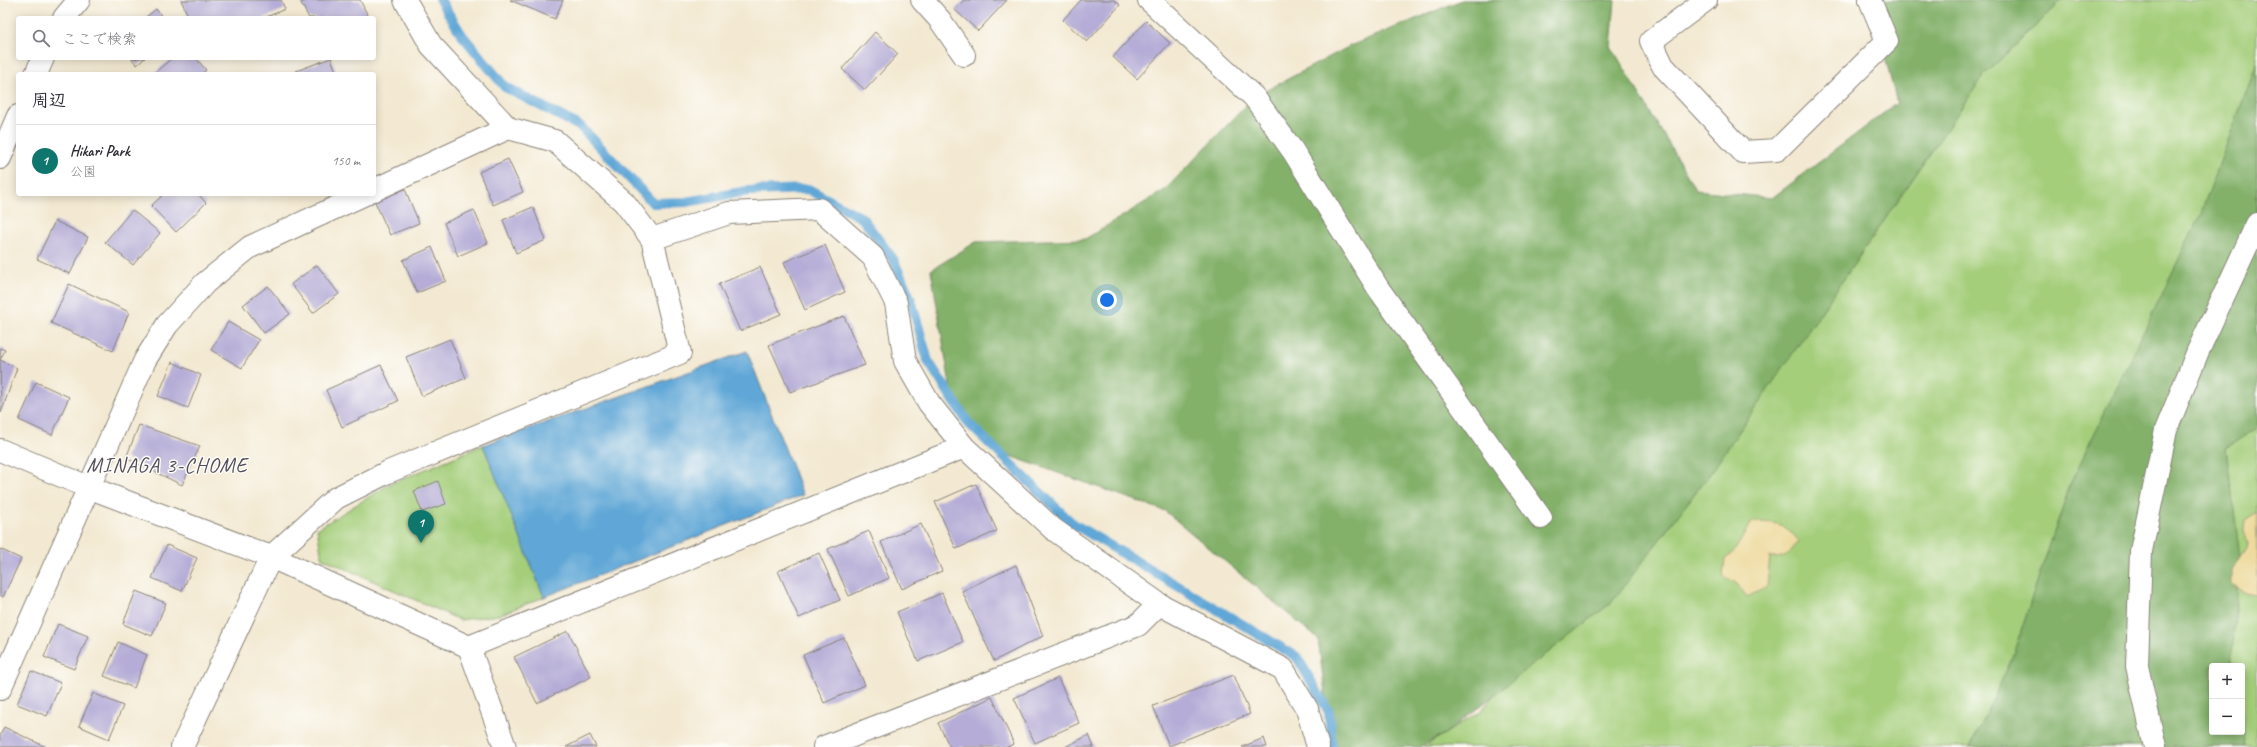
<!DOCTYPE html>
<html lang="ja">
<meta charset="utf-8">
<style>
:root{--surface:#fff;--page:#f2f2f3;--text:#2b2b33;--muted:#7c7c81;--line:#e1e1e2;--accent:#0f766e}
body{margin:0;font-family:Caveat,"Klee One",sans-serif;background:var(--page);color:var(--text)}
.controls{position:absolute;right:12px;bottom:12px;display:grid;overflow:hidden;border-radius:4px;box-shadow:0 2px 10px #0003}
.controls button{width:36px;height:36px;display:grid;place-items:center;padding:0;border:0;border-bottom:1px solid var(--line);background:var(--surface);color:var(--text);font:20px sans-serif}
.you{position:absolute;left:1107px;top:300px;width:14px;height:14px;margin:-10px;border:3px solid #fff;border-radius:50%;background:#1a73e8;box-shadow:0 0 0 6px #1a73e833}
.badge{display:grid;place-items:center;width:26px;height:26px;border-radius:50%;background:var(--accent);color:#fff;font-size:13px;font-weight:700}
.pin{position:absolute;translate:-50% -33px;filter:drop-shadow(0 1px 2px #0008)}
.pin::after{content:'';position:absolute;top:21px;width:14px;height:12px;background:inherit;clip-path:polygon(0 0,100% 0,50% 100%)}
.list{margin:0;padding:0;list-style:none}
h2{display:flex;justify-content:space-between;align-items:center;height:52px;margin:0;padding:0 16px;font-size:17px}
h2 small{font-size:13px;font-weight:400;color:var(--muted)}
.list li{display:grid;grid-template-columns:26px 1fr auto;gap:12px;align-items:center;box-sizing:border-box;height:72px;padding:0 16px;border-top:1px solid var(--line)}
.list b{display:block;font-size:15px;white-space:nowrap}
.list p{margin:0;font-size:13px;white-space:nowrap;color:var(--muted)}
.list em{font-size:13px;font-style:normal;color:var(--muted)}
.icon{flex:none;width:22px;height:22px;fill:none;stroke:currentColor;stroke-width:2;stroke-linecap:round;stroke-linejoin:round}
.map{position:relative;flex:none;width:2257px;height:747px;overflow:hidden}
.search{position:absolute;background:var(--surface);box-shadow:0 2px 10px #0003;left:16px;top:16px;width:360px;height:44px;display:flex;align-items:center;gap:10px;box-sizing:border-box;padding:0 14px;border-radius:4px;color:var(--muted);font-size:15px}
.panel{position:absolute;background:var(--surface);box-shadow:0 2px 10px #0003;left:16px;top:72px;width:360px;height:124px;border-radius:4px}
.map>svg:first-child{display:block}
.green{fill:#a4ce7a;stroke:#60754b;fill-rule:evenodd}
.forest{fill:#83b16a;stroke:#506643}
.sand{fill:#eeda9e;stroke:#857b5d}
.water{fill:#61a7d7;stroke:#3e627a}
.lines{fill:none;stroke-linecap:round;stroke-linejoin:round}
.stream{stroke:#61a7d7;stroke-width:10}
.building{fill:#b5add7}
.minor-casing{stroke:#888277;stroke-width:24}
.tertiary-casing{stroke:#888277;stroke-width:24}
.minor{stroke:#fff;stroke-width:22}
.tertiary{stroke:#fff;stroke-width:22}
.labels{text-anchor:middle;stroke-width:3;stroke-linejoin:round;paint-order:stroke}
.neighbourhood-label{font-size:21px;letter-spacing:1px;fill:#524f5d;stroke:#fdfcf7}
</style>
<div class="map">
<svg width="2257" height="747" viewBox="0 0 2257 747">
<rect width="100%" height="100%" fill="#fdfcf7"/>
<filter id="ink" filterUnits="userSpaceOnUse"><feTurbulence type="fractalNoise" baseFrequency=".025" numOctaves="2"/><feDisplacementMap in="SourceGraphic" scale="8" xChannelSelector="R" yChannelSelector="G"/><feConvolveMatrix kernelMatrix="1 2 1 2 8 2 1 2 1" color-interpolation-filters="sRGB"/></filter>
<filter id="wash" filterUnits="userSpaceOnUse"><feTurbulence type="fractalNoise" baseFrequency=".012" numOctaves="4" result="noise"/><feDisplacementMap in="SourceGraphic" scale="16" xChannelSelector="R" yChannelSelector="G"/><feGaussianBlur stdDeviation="0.9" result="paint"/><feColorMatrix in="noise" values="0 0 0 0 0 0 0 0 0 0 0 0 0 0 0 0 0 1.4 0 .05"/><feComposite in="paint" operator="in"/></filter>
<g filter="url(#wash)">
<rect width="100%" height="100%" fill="#f3e9d2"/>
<path class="green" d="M2042,0h215v747h-833l58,-37zM2212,666h30v66h-30z
M483,445l61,152 -45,18 -39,5 -138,-62 -5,-29 71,-44z"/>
<path class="forest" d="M1462,0h153l-4,46 85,144 76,8 125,-95 -27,-103h193l-79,75 -272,396 -101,132 -165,130 -26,14h-88l-14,-108 -153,-128 -169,-60 -44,-54 -21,-127 45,-28 109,-3 80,-49 89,-93 96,-51z
M2257,63v365l-31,20 14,109 -9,109h-19v66h30v-7l4,22h-276l40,-84 61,-181 130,-269z"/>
<path class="sand" d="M2257,512v82l-13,-2 -12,-8v-13l16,-27 -4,-13 1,-11z
M1752,522c21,0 34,0 46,19l-13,16h-15l-3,30 -20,10 -10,-13 -14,-9 2,-16 8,-6z"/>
<path class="water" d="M747,351l56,144 -259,102 -61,-152z"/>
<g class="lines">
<path class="stream" d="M440,0l22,35 43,52 76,40 72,76 33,-1 62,-11 60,-2 54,29 31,41 18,41 17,61 41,63 103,99 225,134 32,55 3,35"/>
</g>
<g id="blocks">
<path class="building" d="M181,0h100l4,9 -21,9h-75z
M308,0h52l9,18h-60l-8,-15z
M510,0h53l-8,19z
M964,0h43l-29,31 -23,-21z
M1081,0h33l6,5 -33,37 -24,-22z
M156,9l7,9h-18z
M1146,21l24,22 -33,36 -24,-22z
M875,32l23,22 -33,36 -23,-21z
M131,58h14l-8,7z
M172,58h24l10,12 -5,4h-48z
M331,58l6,16h-40l-1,-3z
M508,159l15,33 -30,13 -14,-33z
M405,189l14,34 -29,12 -15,-33z
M164,194h34l8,9 -30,29 -25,-26z
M533,207l13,33 -30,13 -13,-33z
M132,210l28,23 -27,32 -28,-23z
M474,210l14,33 -30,13 -14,-33z
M55,221l33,16 -18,37 -33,-15z
M825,245l20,47 -40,18 -21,-48z
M432,247l14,34 -29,12 -14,-33z
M317,265l22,29 -26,19 -22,-29z
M760,267l21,47 -41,17 -21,-47z
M69,284l60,28 -16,39 -62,-28z
M268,286l22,28 -26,19 -21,-28z
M844,316l21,49 -75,27 -21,-47z
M228,322l31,18 -17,28 -31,-18z
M450,339l16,39 -44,18 -16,-39z
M0,348l5,2 -5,10 17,8 -16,45z
M172,362l29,13 -13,33 -30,-12z
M381,365l17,36 -56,26 -16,-37z
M36,382l33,15 -17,38 -33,-15z
M139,425l61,21 -18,39 -56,-27z
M438,481l8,23 -24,8 -8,-21z
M976,484l21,47 -41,18 -21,-47z
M921,524l21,47 -40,18 -21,-47z
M869,531l20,47 -40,18 -21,-47z
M167,545l30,13 -15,33 -30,-13z
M0,549l21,10 -18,38 -3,-2z
M819,553l21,47 -41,18 -21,-47z
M1016,565l27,71 -49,25 -32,-70z
M136,591l30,12 -14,33 -29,-12z
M942,593l21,49 -45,19 -21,-49z
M58,624l30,12 -14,33 -30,-12z
M568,631l23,46 -54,26 -23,-46z
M844,638l21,47 -41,18 -21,-48z
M118,642l29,13 -13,33 -30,-12z
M31,671l30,12 -14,33 -30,-12z
M1234,675l16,39 -81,32 -16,-40z
M1058,678l21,45 -44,20 -21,-45z
M93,693l30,13 -14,33 -30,-13z
M992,697l22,47 -7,3h-57l-12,-24z
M4,727l42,20h-46v-11z
M590,735l6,12h-30z
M1089,735l5,12h-29z
M1264,738l3,9h-25z"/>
</g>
</g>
<g filter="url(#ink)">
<use href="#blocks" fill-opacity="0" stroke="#888277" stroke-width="1"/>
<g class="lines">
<defs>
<path id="minor" d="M922,0l18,20 24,35
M1149,0l105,97 39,54 85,137 163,230
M1706,0l-55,41 12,25 80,86 34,-2 110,-109 -17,-41
M374,190l134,-62
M652,239l77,-26 90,-4 54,48 23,46 9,58 24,42 35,44 89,82 106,75 124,65 24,40 11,38
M0,450l88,37 183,70 198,90 36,100
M469,647l495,-200
M0,689l145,-329 22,-35 38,-42 45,-36 115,-53
M182,747l89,-190 65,-59 52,-26 292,-119 -28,-114 -28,-37 -69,-61 -47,-13 -77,-83 -26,-45
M824,747l314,-122 21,-21"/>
<path id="tertiary" d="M64,18l15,-18
M36,74l7,-16
M0,158l18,-42
M2155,747l-18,-81 4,-115 25,-121 32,-79 59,-127"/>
</defs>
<use href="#minor" class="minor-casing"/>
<use href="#tertiary" class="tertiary-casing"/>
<use href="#minor" class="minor"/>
<use href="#tertiary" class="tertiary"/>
</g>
</g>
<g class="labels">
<g class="neighbourhood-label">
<text x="167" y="472">MINAGA 3-CHOME</text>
</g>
</g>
</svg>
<div class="controls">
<button>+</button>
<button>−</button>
</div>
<div class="you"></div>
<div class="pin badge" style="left:421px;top:543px">1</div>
<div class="search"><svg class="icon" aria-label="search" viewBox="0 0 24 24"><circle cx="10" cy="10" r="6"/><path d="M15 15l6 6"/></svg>ここで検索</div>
<section class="panel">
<h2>周辺<small></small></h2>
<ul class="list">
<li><span class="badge">1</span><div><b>Hikari Park</b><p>公園</p></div><em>150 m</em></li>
</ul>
</section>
</div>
